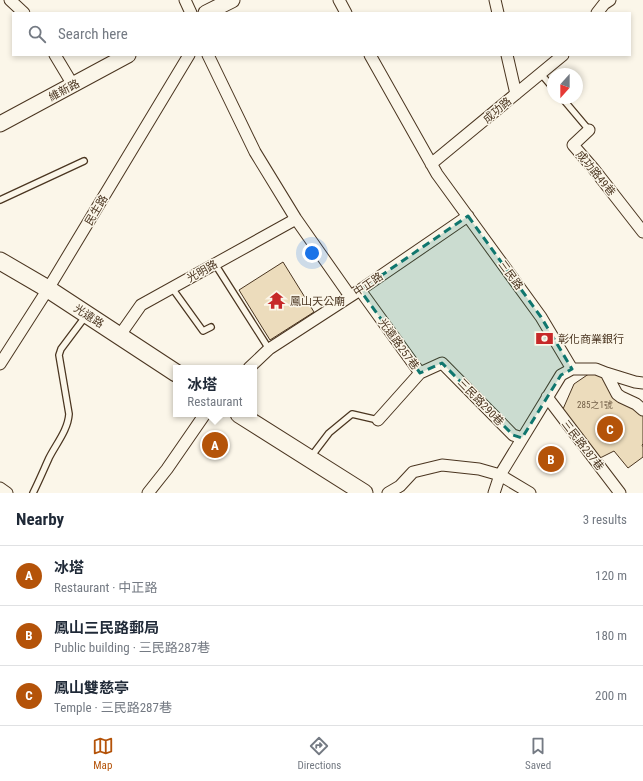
<!DOCTYPE html>
<meta charset="utf-8">
<style>
:root{--surface:#fff;--page:#f2f2f3;--text:#1f2937;--muted:#747a83;--line:#e0e1e3;--accent:#b45309}
body{margin:0;font-family:"Roboto Condensed","Noto Sans TC",sans-serif;background:var(--page);color:var(--text)}
.compass{position:absolute;left:547px;top:68px;width:36px;height:36px;border-radius:50%;background:var(--surface);box-shadow:0 2px 6px #0003;rotate:201deg}
.you{position:absolute;left:312px;top:253px;width:14px;height:14px;margin:-10px;border:3px solid #fff;border-radius:50%;background:#1a73e8;box-shadow:0 0 0 6px #1a73e833}
.badge{display:grid;place-items:center;width:26px;height:26px;border-radius:50%;background:var(--accent);color:#fff;font-size:13px;font-weight:700}
.pin{position:absolute;translate:-50% -50%;border:2px solid #fff;box-shadow:0 1px 4px #0006}
.popup{position:absolute;left:173px;top:365px;width:84px;height:52px;box-sizing:border-box;display:grid;place-content:center;border-radius:0px;background:var(--surface);filter:drop-shadow(0 1px 3px #0005);font-size:13px;white-space:nowrap;color:var(--muted)}
.popup b{font-size:15px;color:var(--text)}
.popup::after{content:'';position:absolute;left:50%;top:100%;margin-left:-8px;border:8px solid transparent;border-top-color:var(--surface)}
.list{margin:0;padding:0;list-style:none}
h2{display:flex;justify-content:space-between;align-items:center;height:52px;margin:0;padding:0 16px;font-size:17px}
h2 small{font-size:13px;font-weight:400;color:var(--muted)}
.list li{display:grid;grid-template-columns:26px 1fr auto;gap:12px;align-items:center;box-sizing:border-box;height:60px;padding:0 16px;border-top:1px solid var(--line)}
.list b{display:block;font-size:15px;white-space:nowrap}
.list p{margin:0;font-size:13px;white-space:nowrap;color:var(--muted)}
.list em{font-size:13px;font-style:normal;color:var(--muted)}
.icon{flex:none;width:22px;height:22px;fill:none;stroke:currentColor;stroke-width:2;stroke-linecap:round;stroke-linejoin:round}
.map{position:relative;flex:none;width:643px;height:493px;overflow:hidden}
.search{position:absolute;background:var(--surface);box-shadow:0 2px 6px #0003;left:12px;right:12px;top:12px;height:44px;display:flex;align-items:center;gap:10px;box-sizing:border-box;padding:0 14px;border-radius:0px;color:var(--muted);font-size:15px}
.sheet{height:232px;background:var(--surface)}
nav{display:flex;justify-content:space-around;align-items:center;box-sizing:border-box;height:56px;border-top:1px solid var(--line);background:var(--surface);font-size:11px;color:var(--muted)}
nav a{display:grid;justify-items:center;gap:2px}
nav .on{color:var(--accent)}
.map>svg:first-child{display:block}
.building{fill:#ecdcbc;stroke:#4a3520}
.lines{fill:none;stroke-linecap:round;stroke-linejoin:round}
.lane-casing{stroke:#4a3520;stroke-width:8}
.street-casing{stroke:#4a3520;stroke-width:13}
.secondary-casing{stroke:#4a3520;stroke-width:17}
.primary-casing{stroke:#4a3520;stroke-width:19}
.lane{stroke:#fbf6e9;stroke-width:5.5}
.street{stroke:#fbf6e9;stroke-width:11}
.secondary{stroke:#fbf6e9;stroke-width:15}
.primary{stroke:#fbf6e9;stroke-width:17}
.marked{fill:#0f766e;fill-opacity:0.2;stroke:#0f766e;stroke-width:3;stroke-dasharray:8 5;stroke-linejoin:round}
.labels{text-anchor:middle;stroke-width:3;stroke-linejoin:round;paint-order:stroke}
.number-label{font-size:9px;fill:#725f47}
.street-label{font-size:11px;fill:#4a3520;stroke:#fbf6e9}
.poi-label{font-size:11px;fill:#4a3520;stroke:#fbf6e9;text-anchor:start}
</style>
<div class="map">
<svg width="643" height="493" viewBox="0 0 643 493">
<rect width="100%" height="100%" fill="#fbf6e9"/>
<path class="building" d="M283,262l31,50 -44,28 -31,-50z
M596,369l47,44v31l-1,1 1,2v10l-15,11 -14,-17 -16,8 -35,-50 11,-25z"/>
<g class="lines">
<defs>
<path id="lane" d="M541,74l12,14
M562,98l27,32
M0,200l84,-39
M215,264l54,85
M172,288l31,43 8,-4
M310,458l19,-25 23,-19 26,6
M33,493c6,-12 11,-24 16,-35 7,-14 19,-28 20,-44l-10,-59 2,-6 24,-32"/>
<path id="street" d="M10,0l14,13
M185,0l6,13
M339,0l7,13
M495,0l3,13
M597,13l7,-9 6,-4
M55,55l18,30
M208,55l47,97 41,67 54,77
M370,55l67,119 104,143 31,52
M507,55l9,39
M589,130l-16,15 20,23 50,64
M431,164l132,-109
M360,290l60,83 -42,47
M120,335l21,-30 155,-86
M0,364l48,-75 141,-234
M249,368l20,-19 91,-59 108,-74
M420,373l22,-10 71,72 9,3
M606,373l11,21 4,3 15,7 7,6
M547,397l73,96
M0,488l7,5
M148,493l19,-24 38,-55
M388,493l12,-7 13,-14 29,-7 37,4 21,6 30,18
M494,493l6,-18 61,-100 11,-6h24l10,4 29,9 8,1"/>
<path id="secondary" d="M206,13l26,-13
M0,124l128,-69"/>
<path id="primary" d="M0,261l48,28 128,84
M239,414l125,79"/>
</defs>
<use href="#lane" class="lane-casing"/>
<use href="#street" class="street-casing"/>
<use href="#secondary" class="secondary-casing"/>
<use href="#primary" class="primary-casing"/>
<use href="#lane" class="lane"/>
<use href="#street" class="street"/>
<use href="#secondary" class="secondary"/>
<use href="#primary" class="primary"/>
</g>
<path class="marked" d="M468,216l73,101 31,52 -11,6 -39,63 -9,-3 -71,-72 -22,10 -60,-83z"/>
<defs>
<symbol id="temple-bare" viewBox="-9 -9 18 18"><path d="M0-6L5-2H3V0L6.5 2.5H4V6H1.5V3h-3V6H-4V2.5H-6.5L-3 0V-2H-5Z" fill="#c62828" stroke="#fbf6e9" stroke-width="2.5" paint-order="stroke"/></symbol>
<symbol id="bank-bare" viewBox="-9 -9 18 18"><path d="M-6-4H6V4H-6ZM0-2.3a2.3 2.3 0 1 0 0 4.6a2.3 2.3 0 1 0 0-4.6Z" fill="#c62828" stroke="#fbf6e9" stroke-width="2.5" paint-order="stroke"/></symbol>
</defs>
<g fill-rule="evenodd">
<use href="#temple-bare" x="264" y="288" width="25" height="25"/>
<use href="#bank-bare" x="532" y="326" width="25" height="25"/>
</g>
<g class="labels">
<g class="number-label">
<text x="595" y="408">285之1號</text>
</g>
<g class="street-label">
<text transform="translate(64 90) rotate(-28)" y="4">維新路</text>
<text transform="translate(497 110) rotate(-40)" y="4">成功路</text>
<text transform="translate(596 173) rotate(51)" y="4">成功路49巷</text>
<text transform="translate(96 210) rotate(-59)" y="4">民生路</text>
<text transform="translate(202 271) rotate(-29)" y="4">光明路</text>
<text transform="translate(511 275) rotate(54)" y="4">三民路</text>
<text transform="translate(368 284) rotate(-34)" y="4">中正路</text>
<text transform="translate(89 316) rotate(33)" y="4">光遠路</text>
<text transform="translate(399 344) rotate(54)" y="4">光遠路257巷</text>
<text transform="translate(481 402) rotate(46)" y="4">三民路290巷</text>
<text transform="translate(583 445) rotate(52)" y="4">三民路287巷</text>
</g>
<g class="poi-label">
<text x="290" y="305">鳳山天公廟</text>
<text x="558" y="343">彰化商業銀行</text>
</g>
</g>
</svg>
<svg class="compass" viewBox="-18 -18 36 36"><path d="M0-13l5 13h-10z" fill="#e53935"/><path d="M0 13l5-13h-10z" fill="#747a83"/></svg>
<div class="you"></div>
<div class="pin badge" style="left:215px;top:445px">A</div>
<div class="popup"><b>冰塔</b>Restaurant</div>
<div class="pin badge" style="left:551px;top:459px">B</div>
<div class="pin badge" style="left:610px;top:429px">C</div>
<div class="search"><svg class="icon" aria-label="search" viewBox="0 0 24 24"><circle cx="10" cy="10" r="6"/><path d="M15 15l6 6"/></svg>Search here</div>
</div>
<section class="sheet">
<h2>Nearby<small>3 results</small></h2>
<ul class="list">
<li><span class="badge">A</span><div><b>冰塔</b><p>Restaurant · 中正路</p></div><em>120 m</em></li>
<li><span class="badge">B</span><div><b>鳳山三民路郵局</b><p>Public building · 三民路287巷</p></div><em>180 m</em></li>
<li><span class="badge">C</span><div><b>鳳山雙慈亭</b><p>Temple · 三民路287巷</p></div><em>200 m</em></li>
</ul>
</section>
<nav>
<a class="on"><svg class="icon" aria-label="map" viewBox="0 0 24 24"><path d="M3 6l6-2 6 2 6-2v14l-6 2-6-2-6 2zM9 4v14M15 6v14"/></svg>Map</a>
<a><svg class="icon" aria-label="directions" viewBox="0 0 24 24"><path d="M12 3l9 9-9 9-9-9zM9 14v-3h6M13 9l2 2-2 2"/></svg>Directions</a>
<a><svg class="icon" aria-label="saved" viewBox="0 0 24 24"><path d="M7 4h10v16l-5-4-5 4z"/></svg>Saved</a>
</nav>
